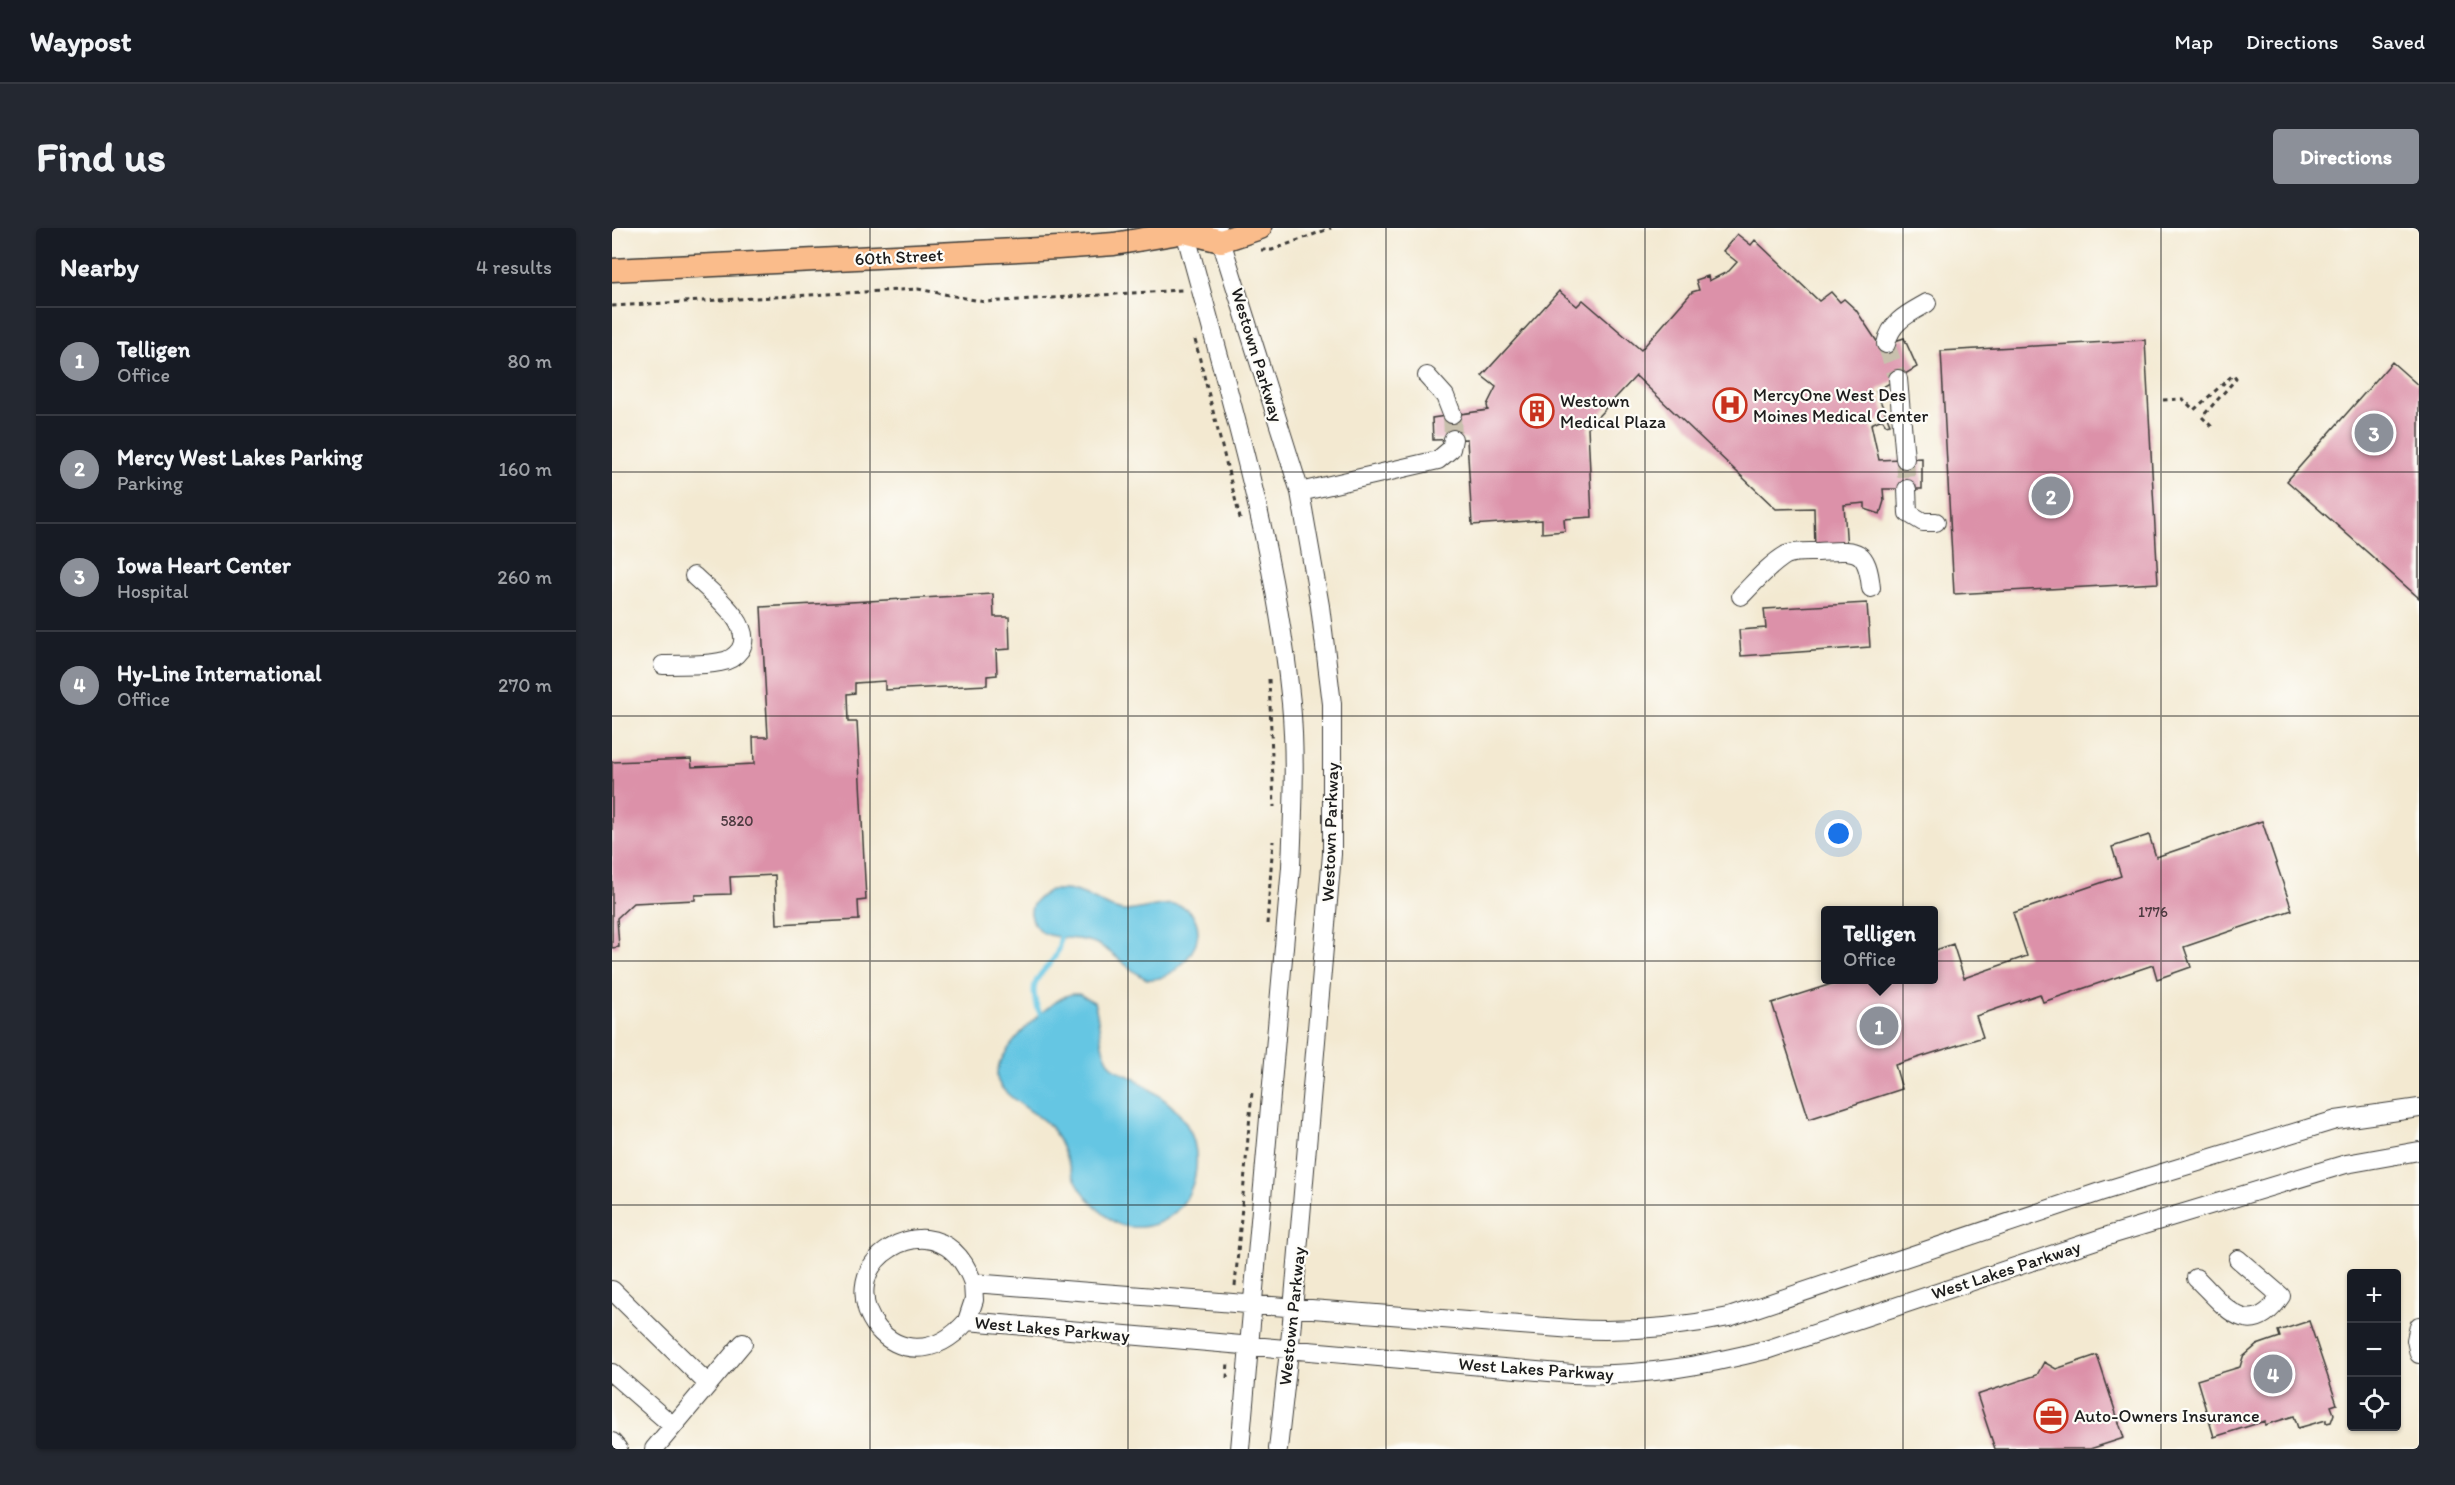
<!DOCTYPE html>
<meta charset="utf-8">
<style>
:root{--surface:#171b24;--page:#242831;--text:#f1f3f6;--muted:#9ea1a6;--line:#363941;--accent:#8c9099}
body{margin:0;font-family:Itim,sans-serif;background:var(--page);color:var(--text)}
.controls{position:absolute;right:18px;bottom:18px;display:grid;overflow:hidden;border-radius:6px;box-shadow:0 2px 4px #0004}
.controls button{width:54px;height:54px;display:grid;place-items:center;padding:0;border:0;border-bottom:2px solid var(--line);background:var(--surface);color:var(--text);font:30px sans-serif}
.you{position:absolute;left:1227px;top:606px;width:21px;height:21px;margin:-15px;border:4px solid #fff;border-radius:50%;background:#1a73e8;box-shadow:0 0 0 9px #1a73e833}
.badge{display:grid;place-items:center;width:39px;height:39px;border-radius:50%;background:var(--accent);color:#fff;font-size:20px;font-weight:700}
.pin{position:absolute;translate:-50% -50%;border:3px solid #fff;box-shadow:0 2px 6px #0006}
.popup{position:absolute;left:1209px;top:678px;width:117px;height:78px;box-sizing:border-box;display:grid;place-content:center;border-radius:6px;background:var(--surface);filter:drop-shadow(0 2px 4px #0005);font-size:20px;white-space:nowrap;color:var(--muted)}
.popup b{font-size:22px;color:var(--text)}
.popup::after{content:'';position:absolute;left:50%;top:100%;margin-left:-12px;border:12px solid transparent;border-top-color:var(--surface)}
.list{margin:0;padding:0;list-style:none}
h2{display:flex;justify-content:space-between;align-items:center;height:78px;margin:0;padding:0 24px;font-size:26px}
h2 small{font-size:20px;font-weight:400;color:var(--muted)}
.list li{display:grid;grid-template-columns:39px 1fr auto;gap:18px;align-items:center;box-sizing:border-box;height:108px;padding:0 24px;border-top:2px solid var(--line)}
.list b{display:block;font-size:22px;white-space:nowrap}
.list p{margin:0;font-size:20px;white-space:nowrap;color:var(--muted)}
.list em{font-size:20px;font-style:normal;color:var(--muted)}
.icon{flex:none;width:33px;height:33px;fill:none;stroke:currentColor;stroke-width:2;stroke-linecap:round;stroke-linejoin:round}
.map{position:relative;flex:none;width:1807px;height:1221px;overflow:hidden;border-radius:6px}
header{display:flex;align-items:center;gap:36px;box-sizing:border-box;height:84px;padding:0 30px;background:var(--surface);border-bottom:2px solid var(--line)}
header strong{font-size:28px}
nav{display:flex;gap:33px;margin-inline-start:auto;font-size:21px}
.intro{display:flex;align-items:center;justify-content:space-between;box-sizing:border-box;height:144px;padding:0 36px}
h1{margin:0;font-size:42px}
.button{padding:15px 27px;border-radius:6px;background:var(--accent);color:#fff;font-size:21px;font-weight:700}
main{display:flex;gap:36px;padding:0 36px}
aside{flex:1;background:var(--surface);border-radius:6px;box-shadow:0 2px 4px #0004}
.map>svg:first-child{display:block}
.water{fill:#65c6e3;stroke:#407180;stroke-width:1.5}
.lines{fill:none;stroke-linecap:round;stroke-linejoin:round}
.stream{stroke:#65c6e3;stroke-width:5}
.building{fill:#dc91a9}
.minor-tunnel{stroke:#c8c0ad;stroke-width:18;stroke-dasharray:18 9;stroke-linecap:butt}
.minor-casing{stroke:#3c3b37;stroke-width:20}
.major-casing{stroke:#3c3b37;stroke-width:25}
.path{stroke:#3c3b37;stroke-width:3;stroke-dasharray:4.5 4.5;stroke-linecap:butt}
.minor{stroke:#fff;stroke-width:18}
.major{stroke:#fabc8b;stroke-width:22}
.grid{fill:none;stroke:#1c1c1c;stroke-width:1.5;stroke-opacity:0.55}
.labels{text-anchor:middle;stroke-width:4.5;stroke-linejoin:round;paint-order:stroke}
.number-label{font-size:15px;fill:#4c393f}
.street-label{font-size:18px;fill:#1c1c1c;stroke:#fdfcf7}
.poi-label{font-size:18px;fill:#1c1c1c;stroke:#fdfcf7;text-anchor:start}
</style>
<header>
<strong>Waypost</strong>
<nav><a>Map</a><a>Directions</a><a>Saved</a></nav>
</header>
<div class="intro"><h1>Find us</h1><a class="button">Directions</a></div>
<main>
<aside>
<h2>Nearby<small>4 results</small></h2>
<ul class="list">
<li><span class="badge">1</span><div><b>Telligen</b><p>Office</p></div><em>80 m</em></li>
<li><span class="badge">2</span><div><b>Mercy West Lakes Parking</b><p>Parking</p></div><em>160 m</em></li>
<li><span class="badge">3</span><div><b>Iowa Heart Center</b><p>Hospital</p></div><em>260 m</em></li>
<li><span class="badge">4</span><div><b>Hy-Line International</b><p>Office</p></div><em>270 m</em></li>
</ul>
</aside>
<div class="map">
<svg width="1807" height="1221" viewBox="0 0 1807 1221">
<rect width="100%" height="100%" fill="#fdfcf7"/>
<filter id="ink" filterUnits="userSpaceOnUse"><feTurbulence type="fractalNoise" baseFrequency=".0167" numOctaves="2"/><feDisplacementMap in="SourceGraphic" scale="12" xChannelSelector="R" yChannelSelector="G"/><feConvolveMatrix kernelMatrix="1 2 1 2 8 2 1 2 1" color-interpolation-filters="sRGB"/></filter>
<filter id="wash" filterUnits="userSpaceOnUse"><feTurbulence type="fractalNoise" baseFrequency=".008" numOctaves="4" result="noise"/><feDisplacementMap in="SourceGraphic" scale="24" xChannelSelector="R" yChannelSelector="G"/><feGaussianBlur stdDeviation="1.35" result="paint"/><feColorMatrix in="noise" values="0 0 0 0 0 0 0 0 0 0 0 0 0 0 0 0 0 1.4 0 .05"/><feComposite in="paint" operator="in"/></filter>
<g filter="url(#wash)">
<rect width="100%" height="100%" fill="#f3e9d1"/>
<path class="water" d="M438,662c9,0 19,-1 28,2 15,4 30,18 46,19 20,0 51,-16 67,2 23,27 -17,70 -44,66 -19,-8 -31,-26 -50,-35 -22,-11 -62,2 -66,-30 -1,-12 10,-18 19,-24z
M460,766h7l15,8c7,20 4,49 19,65 5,5 14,8 20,11 25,16 53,33 61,64 10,38 -12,81 -52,85 -11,1 -22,0 -31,-7 -13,-10 -28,-25 -36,-41 -9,-17 -12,-37 -25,-53 -13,-14 -49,-29 -53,-48 -5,-23 55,-81 75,-84z"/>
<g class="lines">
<path class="stream" d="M429,788c-23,-48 18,-41 19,-78"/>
</g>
<g id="blocks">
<path class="building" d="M1125,6l14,11 4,-5 64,61 12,-9 9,10 4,-3 12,11 24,36 24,-8 13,29 -41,24 14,33 -4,1 -4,-6 -11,5 8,36 43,-2v31h-39l1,12 -4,13 -15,-5v-6l-21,2 3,45 -32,2 -1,-44 -38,1 -140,-133 -48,51 4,90 -28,2 1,12 -23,2v-13l-70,5 -5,-86 -34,1 -1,-22 56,-8 -1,-5 9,-18 -14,-11 77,-85 18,15 6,-6 58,50 51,-58 7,-2 -3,-10 12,-4 1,5 20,-10 8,-9 -14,-11z
M1533,112l13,243 -204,11 -13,-243z
M1780,134l27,24v212l-132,-117z
M381,366l1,23h15l1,32 -14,1 1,25 -10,1v9l-102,5v-9l-30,2v10l-8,1 1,28h9l9,178 -8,1 1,19 -82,4 -2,-49 -45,2 1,17 -36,1v5l-62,3 -16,15 2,29 -7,1v-186l79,-3 1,8 62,-3 -1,-27h15l-7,-130z
M1255,375l3,44 -129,9 -2,-26 27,-2 -2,-19z
M1650,593l30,89 -108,37 7,20 -34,12 -4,-14 -110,37 -3,-8 -64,22 7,21 -88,28 7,24 -93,30 -37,-116 72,-23h89v-29l20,-7 11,34 63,-22 -14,-43 108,-37 -9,-29 37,-12 7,22z
M1697,1093l28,83 -6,2 3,8 -3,8 -5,1v-3l-28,8 -4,-12 -29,9v-4l-51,16 -17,-57 43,-13 3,-10 14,-12 23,-8 -2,-6z
M1485,1127l27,83 -34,11h-95l-18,-54 60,-20 7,-13 12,7z"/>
</g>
</g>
<g filter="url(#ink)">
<use href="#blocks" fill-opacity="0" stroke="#3c3b37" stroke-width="1.5"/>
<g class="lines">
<path class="minor-tunnel" d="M1274,116l12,35
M840,186l1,25
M1293,231l2,30"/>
<defs>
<path id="minor" d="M572,0c42,156 91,314 107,475 5,54 2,110 0,164l-51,582
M605,0l83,264 20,114 12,98v150l-41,479 -13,116
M1274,116c5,-23 22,-30 41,-41
M815,148l18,20 7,18
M1286,151l7,80
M1295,261l1,24 15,9h13
M688,264l138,-32 13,-11 2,-10
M1129,368c14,-14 28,-31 45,-41 9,-4 22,-3 32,-3 37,-2 49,-6 53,36
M51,437c19,-1 39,1 57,-3 8,-1 15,-5 20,-12 16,-25 -30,-58 -46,-74
M1807,880l-83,12 -236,72 -371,125c-53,11 -102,15 -156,12l-600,-46c-8,-22 -22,-41 -47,-44 -14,-1 -24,2 -35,9 -68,41 8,150 76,73l605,53c68,3 131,-8 197,-25l345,-115 232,-70 73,-13
M1584,1050c28,27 53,66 85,18l-43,-37
M0,1062l96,94
M355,1093l7,-21 -1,-17
M1807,1098l-3,14 3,14
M0,1145l61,53
M0,1214l6,7
M42,1221l89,-106"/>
<path id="major" d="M0,42l446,-22 56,-4 71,-12 36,9 39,-13"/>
</defs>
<use href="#minor" class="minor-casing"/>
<use href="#major" class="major-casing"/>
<path class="path" d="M649,22h11l59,-22
M0,78l306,-17 67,13 197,-12
M583,112l46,182
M1551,172l20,-1 11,11 39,-35 3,4 -34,38 10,10
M657,451l5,128
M655,696l6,-83
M623,1058l17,-194
M615,1150l1,-17"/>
<use href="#minor" class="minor"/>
<use href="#major" class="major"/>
</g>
</g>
<path class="grid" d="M258,0v1221M516,0v1221M774,0v1221M1033,0v1221M1291,0v1221M1549,0v1221M0,244h1807M0,488h1807M0,733h1807M0,977h1807"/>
<defs>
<symbol id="hospital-ring" viewBox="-11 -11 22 22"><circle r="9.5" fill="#fdfcf7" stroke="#c8321e" stroke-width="1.5"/><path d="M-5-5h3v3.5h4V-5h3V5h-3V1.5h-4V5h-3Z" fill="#c8321e"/></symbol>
<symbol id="building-ring" viewBox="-11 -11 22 22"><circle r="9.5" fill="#fdfcf7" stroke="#c8321e" stroke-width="1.5"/><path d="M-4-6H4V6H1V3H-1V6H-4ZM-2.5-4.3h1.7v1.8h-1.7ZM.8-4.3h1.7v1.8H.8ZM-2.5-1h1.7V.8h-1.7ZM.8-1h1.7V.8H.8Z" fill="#c8321e"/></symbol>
<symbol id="office-ring" viewBox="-11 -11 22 22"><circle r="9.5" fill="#fdfcf7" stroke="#c8321e" stroke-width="1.5"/><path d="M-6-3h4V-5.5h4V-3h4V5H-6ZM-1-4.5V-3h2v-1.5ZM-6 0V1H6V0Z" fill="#c8321e"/></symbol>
</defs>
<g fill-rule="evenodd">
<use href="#hospital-ring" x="1099" y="158" width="38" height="38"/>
<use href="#building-ring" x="906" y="164" width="38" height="38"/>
<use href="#office-ring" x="1420" y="1169" width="38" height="38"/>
</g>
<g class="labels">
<g class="number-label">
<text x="125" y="598">5820</text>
<text x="1541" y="689">1776</text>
</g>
<g class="street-label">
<text transform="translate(287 29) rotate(-3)" y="6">60th Street</text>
<text transform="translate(645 127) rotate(73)" y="6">Westown Parkway</text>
<text transform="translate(718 604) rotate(-88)" y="6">Westown Parkway</text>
<text transform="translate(1394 1042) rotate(-18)" y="6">West Lakes Parkway</text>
<text transform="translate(680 1088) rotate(-84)" y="6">Westown Parkway</text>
<text transform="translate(440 1101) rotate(5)" y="6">West Lakes Parkway</text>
<text transform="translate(924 1141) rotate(4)" y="6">West Lakes Parkway</text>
</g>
<g class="poi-label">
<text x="1141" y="173">MercyOne West Des<tspan x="1141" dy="21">Moines Medical Center</tspan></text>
<text x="948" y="179">Westown<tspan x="948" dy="21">Medical Plaza</tspan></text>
<text x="1462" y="1194">Auto-Owners Insurance</text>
</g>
</g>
</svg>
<div class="controls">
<button>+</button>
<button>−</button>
<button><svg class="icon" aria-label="locate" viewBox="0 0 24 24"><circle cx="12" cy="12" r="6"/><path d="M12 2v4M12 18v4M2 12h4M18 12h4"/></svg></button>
</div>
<div class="you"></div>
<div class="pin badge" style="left:1267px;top:798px">1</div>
<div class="popup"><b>Telligen</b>Office</div>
<div class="pin badge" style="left:1439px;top:268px">2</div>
<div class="pin badge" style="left:1762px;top:205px">3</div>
<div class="pin badge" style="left:1661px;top:1146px">4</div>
</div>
</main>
